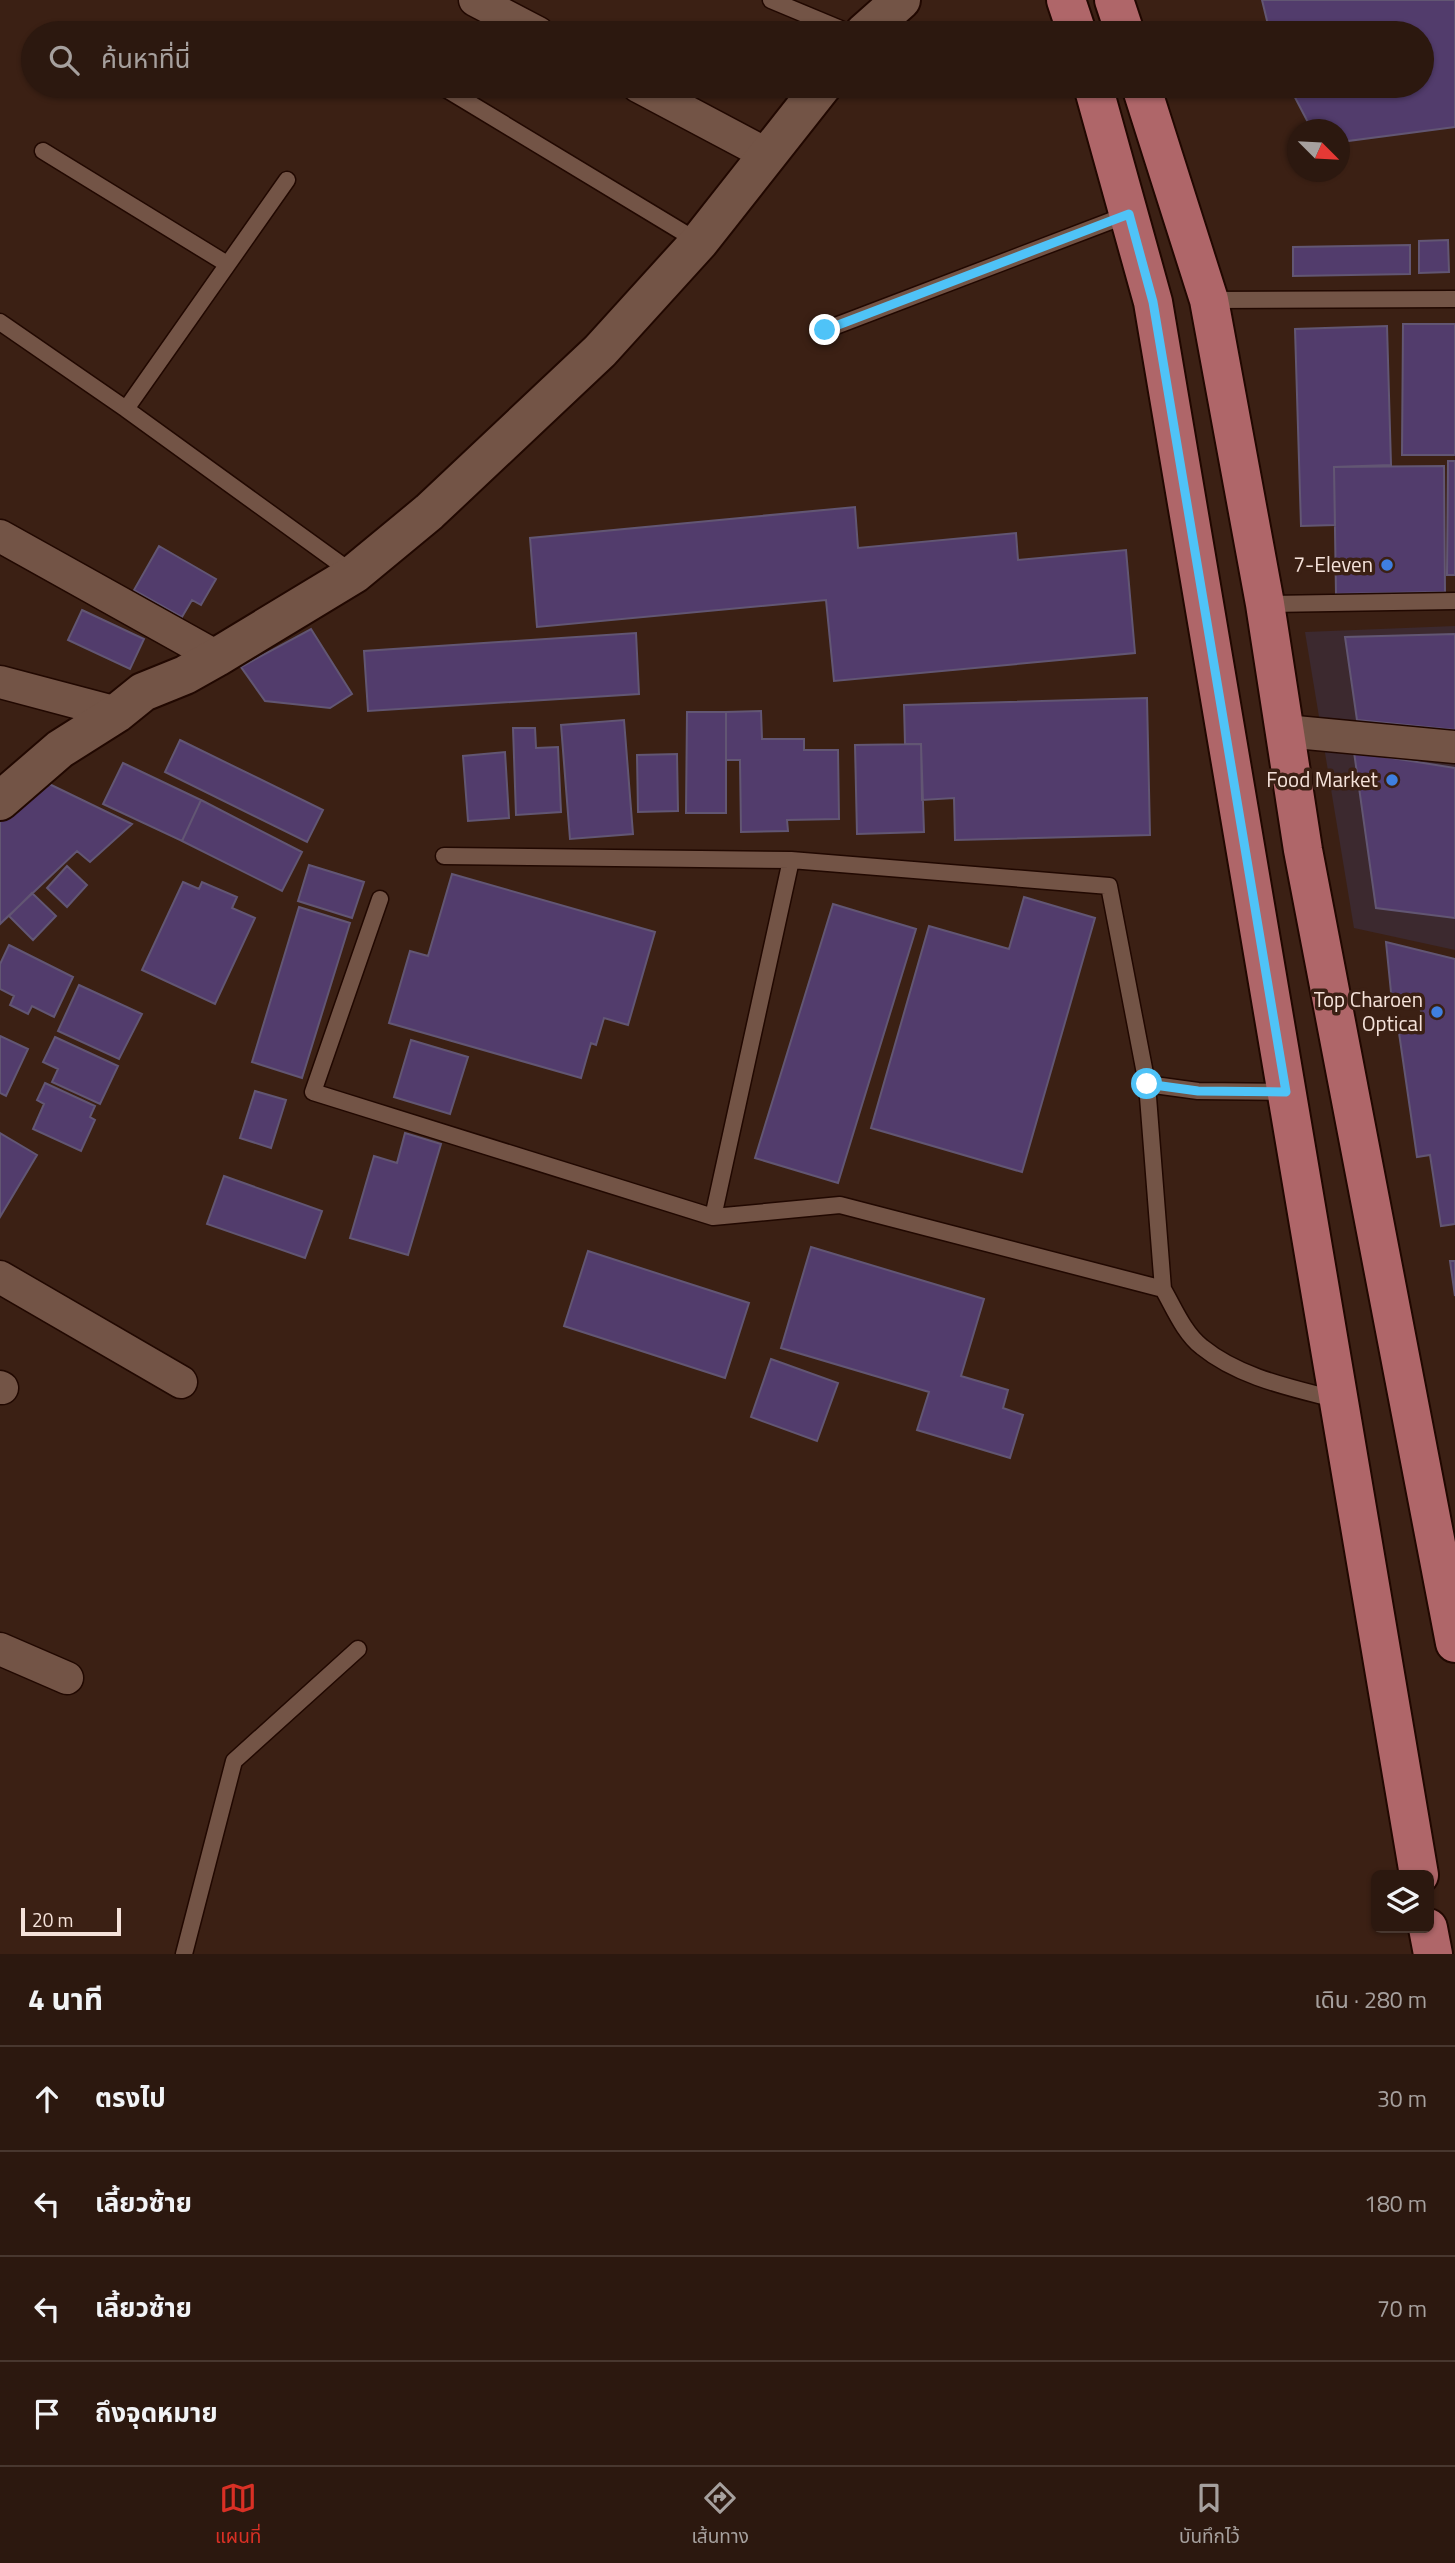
<!DOCTYPE html>
<html lang="th">
<meta charset="utf-8">
<style>
:root{--surface:#2c180f;--page:#342118;--text:#f1f3f6;--muted:#a6a09e;--line:#48372f;--accent:#d93025}
body{margin:0;font-family:"Titillium Web","Noto Sans Thai",sans-serif;background:var(--page);color:var(--text)}
.controls{position:absolute;right:21px;bottom:21px;display:grid;overflow:hidden;border-radius:10px;box-shadow:0 2px 5px #0004}
.controls button{width:63px;height:63px;display:grid;place-items:center;padding:0;border:0;border-bottom:2px solid var(--line);background:var(--surface);color:var(--text);font:35px sans-serif}
.compass{position:absolute;left:1287px;top:119px;width:63px;height:63px;border-radius:50%;background:var(--surface);box-shadow:0 2px 5px #0004;rotate:114deg}
.scale{position:absolute;left:21px;bottom:18px;width:100px;box-sizing:border-box;padding-left:7px;border:4px solid #f5e2da;border-top:0;font-size:19px;line-height:24px;white-space:nowrap;color:#f5e2da;-webkit-text-stroke:5px #3b2014;paint-order:stroke}
.stop{position:absolute;width:21px;height:21px;margin:-16px;border:5px solid #4fc3f7;border-radius:50%;background:#fff}
.stop.end{background:#4fc3f7;border-color:#fff;box-shadow:0 2px 7px #0008}
.list{margin:0;padding:0;list-style:none}
h2{display:flex;justify-content:space-between;align-items:center;height:91px;margin:0;padding:0 28px;font-size:30px}
h2 small{font-size:23px;font-weight:400;color:var(--muted)}
.list li{display:grid;grid-template-columns:46px 1fr auto;gap:21px;align-items:center;box-sizing:border-box;height:105px;padding:0 28px;border-top:2px solid var(--line)}
.list b{display:block;font-size:26px;white-space:nowrap}
.list em{font-size:23px;font-style:normal;color:var(--muted)}
.icon{flex:none;width:38px;height:38px;fill:none;stroke:currentColor;stroke-width:2;stroke-linecap:round;stroke-linejoin:round}
.map{position:relative;flex:none;width:1455px;height:1954px;overflow:hidden}
.search{position:absolute;background:var(--surface);box-shadow:0 2px 5px #0004;left:21px;right:21px;top:21px;height:77px;display:flex;align-items:center;gap:18px;box-sizing:border-box;padding:0 24px;border-radius:38px;color:var(--muted);font-size:26px}
.sheet{height:511px;background:var(--surface)}
nav{display:flex;justify-content:space-around;align-items:center;box-sizing:border-box;height:98px;border-top:2px solid var(--line);background:var(--surface);font-size:19px;color:var(--muted)}
nav a{display:grid;justify-items:center;gap:4px}
nav .on{color:var(--accent)}
.map>svg:first-child{display:block}
.commercial{fill:#3c292f}
.building{fill:#523c6c;stroke:#625673;stroke-width:2}
.lines{fill:none;stroke-linecap:round;stroke-linejoin:round}
.lane-casing{stroke:#210801;stroke-width:19}
.street-casing{stroke:#210801;stroke-width:35}
.secondary-casing{stroke:#210801;stroke-width:42}
.primary-casing{stroke:#210801;stroke-width:42}
.lane{stroke:#735446;stroke-width:16}
.street{stroke:#735446;stroke-width:32}
.secondary{stroke:#735446;stroke-width:38}
.primary{stroke:#af6669;stroke-width:38}
.route{stroke:#4fc3f7;stroke-width:9}
.shop-dot{fill:#3f7fe0;stroke:#3b2014;stroke-width:2.5}
.labels{text-anchor:middle;stroke-width:7;stroke-linejoin:round;paint-order:stroke}
.poi-label{font-size:21px;fill:#f5e2da;stroke:#3b2014;text-anchor:end}
</style>
<div class="map">
<svg width="1455" height="1954" viewBox="0 0 1455 1954">
<rect width="100%" height="100%" fill="#3b2014"/>
<path class="commercial" d="M1455,626v324l-101,-22 -49,-296z"/>
<path class="building" d="M1262,0h193v127l-115,15v-12h-28l-23,-44h133v-53h-152z
M1448,240l1,32 -30,1v-32z
M1410,245v29l-117,2v-29z
M1403,324h52v131h-53z
M1387,326l4,139 -57,2 1,58 -34,1 -6,-197z
M1448,461h7v114h-8z
M1444,466l1,126 -109,2 -2,-127z
M855,507l3,41 158,-15 2,27 108,-10 9,103 -301,28 -8,-81 -289,27 -7,-89z
M159,546l57,33 -15,26 -9,-5 -10,17 -48,-27z
M82,610l62,29 -14,30 -62,-29z
M311,629l41,65 -22,14 -65,-7 -24,-34z
M636,633l3,61 -271,17 -4,-60z
M1455,634v96l-98,-10 -12,-83z
M1147,698l3,137 -195,5 -1,-42 -32,2 -1,-56h-16l-1,-39z
M761,711l1,28h42v11h34l1,69 -52,1 1,11 -47,1 -1,-72h-14v-48z
M687,712h39v101h-40z
M624,720l9,114 -63,5 -9,-114z
M513,728h22l1,20 22,-1 3,65 -45,3z
M180,740l143,70 -16,32 -142,-70z
M921,744l3,88 -67,2 -2,-89z
M505,752l4,66 -41,3 -5,-65z
M1354,752l101,16v150l-79,-10z
M677,754l1,57 -40,1 -1,-57z
M123,763l78,37 -19,41 -79,-37z
M43,781l89,43 -42,38 -13,-11 -77,73v-102z
M201,800l101,52 -20,39 -100,-50z
M309,865l55,17 -12,36 -54,-17z
M67,866l20,19 -20,22 -20,-19z
M452,874l203,58 -27,93 -24,-7 -8,27 -5,-2 -10,35 -192,-55 21,-72 18,5z
M183,882l16,7 3,-7 35,15 -5,11 23,10 -40,86 -73,-34z
M32,893l24,23 -23,24 -24,-24z
M1024,897l71,21 -73,254 -151,-44 58,-202 80,23z
M833,904l83,25 -78,254 -83,-25z
M299,907l51,16 -48,155 -50,-16z
M1386,942l69,17v265l-14,2 -11,-71 -13,2 -18,-124 24,-1 -3,-30h-28z
M9,945l64,32 -19,40 -22,-11 -4,8 -18,-9 4,-9 -14,-7v-25z
M79,985l63,29 -23,45 -61,-28z
M0,1036l28,13 -22,47 -6,-3z
M55,1037l63,29 -18,38 -48,-22 6,-13 -15,-7z
M411,1040l57,17 -18,57 -56,-17z
M45,1083l50,23 -5,11 5,3 -14,31 -48,-22 11,-25 -7,-4z
M255,1091l31,9 -15,48 -31,-10z
M0,1133l37,22 -37,62z
M405,1133l36,11 -33,111 -58,-17 24,-82 23,7z
M224,1176l98,35 -17,47 -98,-34z
M811,1247l173,52 -23,77 47,14 -5,18 20,7 -13,43 -93,-28 12,-38 -148,-44z
M588,1251l161,52 -24,75 -161,-52z
M1450,1261h5v35z
M771,1359l67,24 -21,58 -66,-24z"/>
<g class="lines">
<defs>
<path id="lane" d="M771,0l79,33
M441,86l258,156
M43,151l184,113
M1209,300l246,-1
M0,322l126,87 228,165
M825,330l304,-116
M126,409l161,-229
M1265,604l190,-3
M380,899l-67,193 400,125 127,-12 323,84 -16,-205 -38,-198 -318,-26 -347,-4
M1147,1084l51,7 88,1
M713,1217l78,-357
M1163,1289c11,19 21,44 39,58 38,31 91,41 136,53
M184,1954l50,-193 124,-112"/>
<path id="street" d="M475,0l63,33
M638,86l130,69
M0,536l217,121
M0,682l117,31
M1285,731l170,16
M0,1277l181,105
M0,1387l2,1
M0,1649l67,29"/>
<path id="secondary" d="M864,33l37,-33
M0,801l60,-52 57,-36 26,-21 42,-17 32,-18 137,-83 75,-62 171,-161 99,-109 123,-156"/>
<path id="primary" d="M1066,0l11,33
M1114,0l11,33
M1093,86l60,216 266,1573
M1141,86l68,214 56,304 38,246 152,793
M1428,1928l5,26"/>
</defs>
<use href="#lane" class="lane-casing"/>
<use href="#street" class="street-casing"/>
<use href="#secondary" class="secondary-casing"/>
<use href="#primary" class="primary-casing"/>
<use href="#lane" class="lane"/>
<use href="#street" class="street"/>
<use href="#secondary" class="secondary"/>
<use href="#primary" class="primary"/>
</g>
<g class="lines">
<path class="route" d="M825,330l304,-116 24,88 133,790 -88,-1 -51,-7"/>
</g>
<g class="shop-dot">
<circle cx="1387" cy="565" r="7"/>
<circle cx="1392" cy="780" r="7"/>
<circle cx="1437" cy="1012" r="7"/>
</g>
<g class="labels">
<g class="poi-label">
<text x="1373" y="572">7-Eleven</text>
<text x="1378" y="787">Food Market</text>
<text x="1423" y="1007">Top Charoen<tspan x="1423" dy="24">Optical</tspan></text>
</g>
</g>
</svg>
<div class="controls">
<button><svg class="icon" aria-label="layers" viewBox="0 0 24 24"><path d="M12 4l9 5-9 5-9-5zM3 14l9 5 9-5"/></svg></button>
</div>
<svg class="compass" viewBox="-18 -18 36 36"><path d="M0-13l5 13h-10z" fill="#e53935"/><path d="M0 13l5-13h-10z" fill="#a6a09e"/></svg>
<div class="scale">20 m</div>
<div class="stop" style="left:1147px;top:1084px"></div>
<div class="stop end" style="left:825px;top:330px"></div>
<div class="search"><svg class="icon" aria-label="search" viewBox="0 0 24 24"><circle cx="10" cy="10" r="6"/><path d="M15 15l6 6"/></svg>ค้นหาที่นี่</div>
</div>
<section class="sheet">
<h2>4 นาที<small>เดิน · 280 m</small></h2>
<ul class="list">
<li><svg class="icon" aria-label="ahead" viewBox="0 0 24 24"><path d="M12 20V5M6 11l6-6 6 6"/></svg><div><b>ตรงไป</b></div><em>30 m</em></li>
<li><svg class="icon" aria-label="left" viewBox="0 0 24 24"><path d="M17 20v-9H6M10 6l-5 5 5 5"/></svg><div><b>เลี้ยวซ้าย</b></div><em>180 m</em></li>
<li><svg class="icon" aria-label="left" viewBox="0 0 24 24"><path d="M17 20v-9H6M10 6l-5 5 5 5"/></svg><div><b>เลี้ยวซ้าย</b></div><em>70 m</em></li>
<li><svg class="icon" aria-label="arrive" viewBox="0 0 24 24"><path d="M6 21V4h12l-3 4 3 4H6"/></svg><div><b>ถึงจุดหมาย</b></div></li>
</ul>
</section>
<nav>
<a class="on"><svg class="icon" aria-label="map" viewBox="0 0 24 24"><path d="M3 6l6-2 6 2 6-2v14l-6 2-6-2-6 2zM9 4v14M15 6v14"/></svg>แผนที่</a>
<a><svg class="icon" aria-label="directions" viewBox="0 0 24 24"><path d="M12 3l9 9-9 9-9-9zM9 14v-3h6M13 9l2 2-2 2"/></svg>เส้นทาง</a>
<a><svg class="icon" aria-label="saved" viewBox="0 0 24 24"><path d="M7 4h10v16l-5-4-5 4z"/></svg>บันทึกไว้</a>
</nav>
